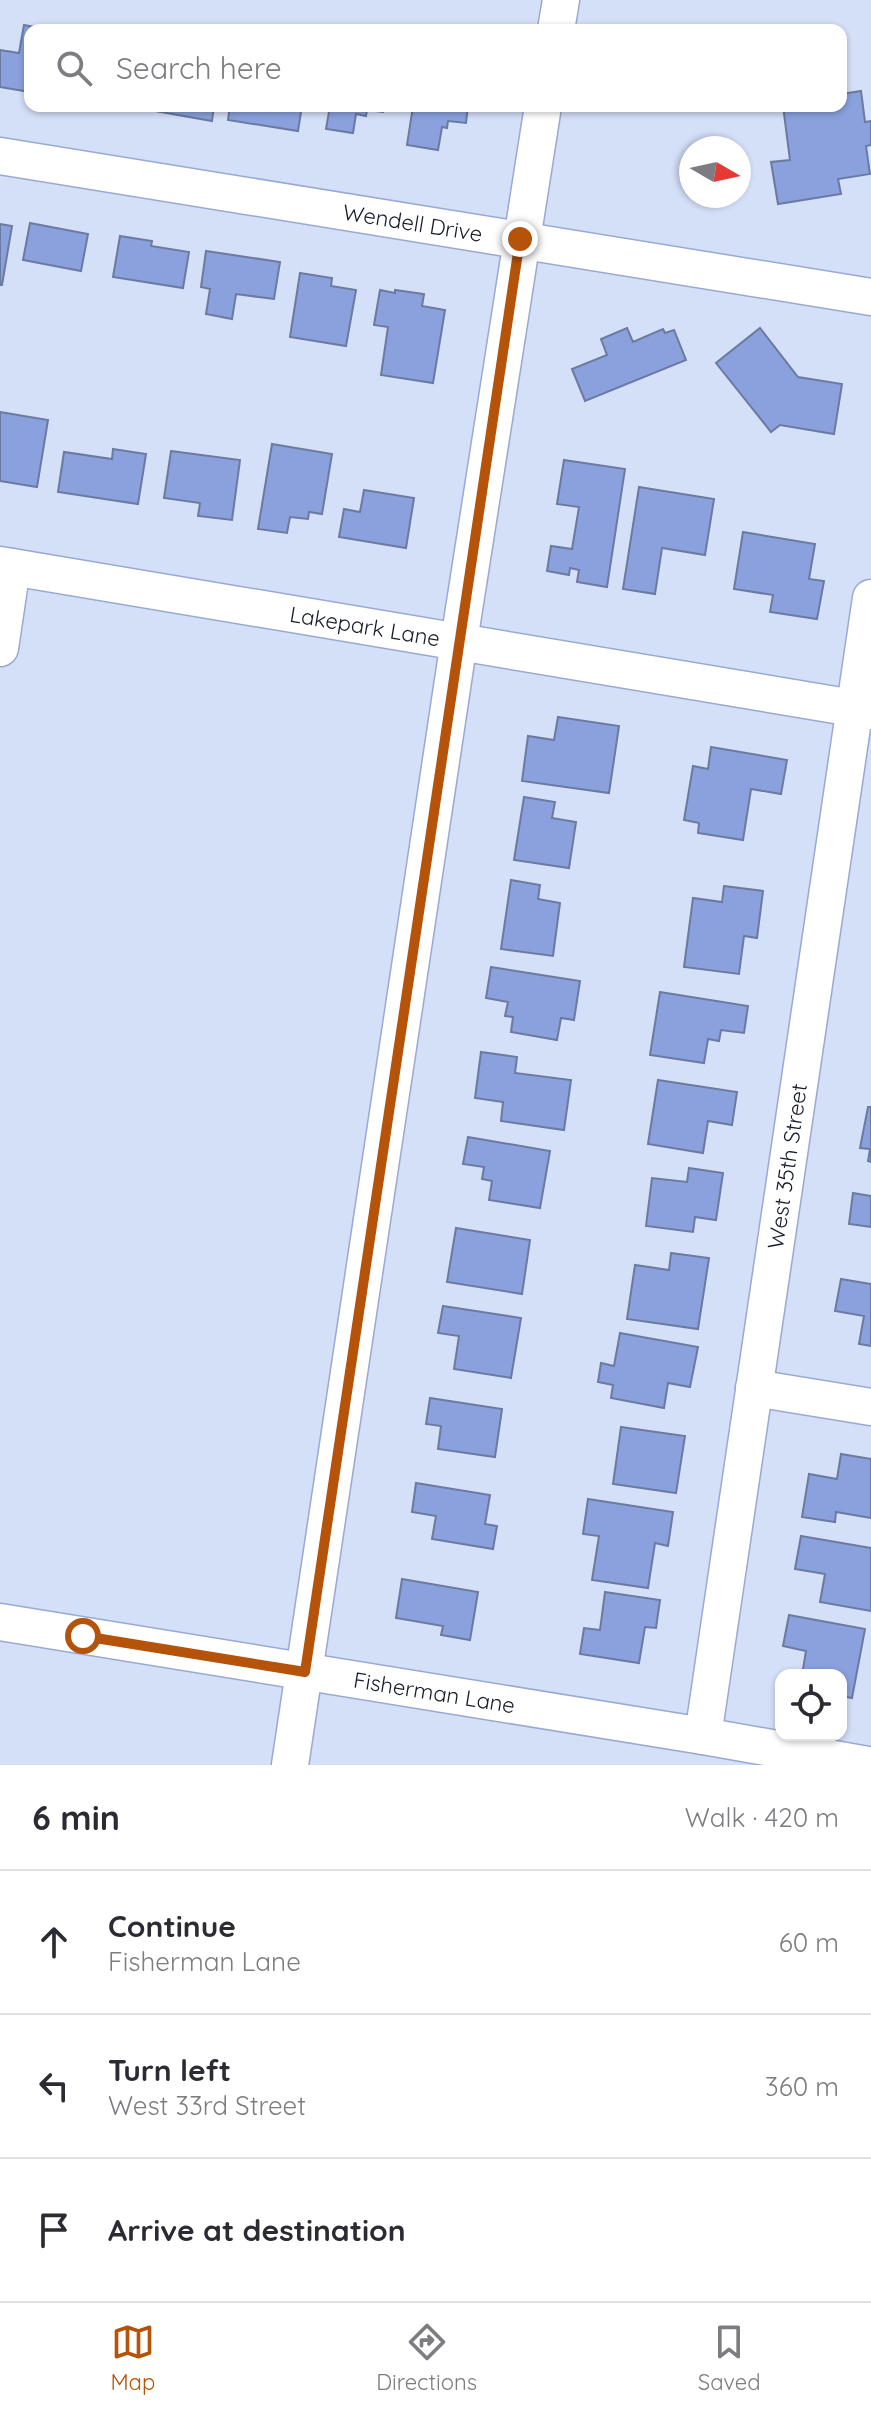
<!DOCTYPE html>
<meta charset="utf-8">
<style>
:root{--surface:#fff;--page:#f7f7f7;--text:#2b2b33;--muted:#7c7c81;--line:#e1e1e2;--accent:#b45309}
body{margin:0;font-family:Quicksand,sans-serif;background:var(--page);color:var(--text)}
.controls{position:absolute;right:24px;bottom:24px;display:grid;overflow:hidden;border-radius:16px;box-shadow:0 2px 6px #0004}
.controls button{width:72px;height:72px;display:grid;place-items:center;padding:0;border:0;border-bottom:2px solid var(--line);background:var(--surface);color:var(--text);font:40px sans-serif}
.compass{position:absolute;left:679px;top:136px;width:72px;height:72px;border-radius:50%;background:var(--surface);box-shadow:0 2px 6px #0004;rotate:99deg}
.stop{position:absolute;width:24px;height:24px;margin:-18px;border:6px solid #b45309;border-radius:50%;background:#fff}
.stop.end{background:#b45309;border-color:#fff;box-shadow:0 2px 8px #0008}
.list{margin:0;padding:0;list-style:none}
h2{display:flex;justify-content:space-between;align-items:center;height:104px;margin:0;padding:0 32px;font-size:34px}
h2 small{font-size:26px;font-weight:400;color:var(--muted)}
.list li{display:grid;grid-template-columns:52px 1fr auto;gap:24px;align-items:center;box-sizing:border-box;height:144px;padding:0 32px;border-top:2px solid var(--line)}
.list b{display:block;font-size:30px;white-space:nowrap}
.list p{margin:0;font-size:26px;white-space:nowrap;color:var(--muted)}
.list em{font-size:26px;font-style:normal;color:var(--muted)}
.icon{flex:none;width:44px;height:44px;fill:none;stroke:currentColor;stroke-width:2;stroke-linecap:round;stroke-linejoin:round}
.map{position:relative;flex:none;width:871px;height:1765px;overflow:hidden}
.search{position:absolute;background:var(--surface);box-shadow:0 2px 6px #0004;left:24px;right:24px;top:24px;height:88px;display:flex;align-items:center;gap:20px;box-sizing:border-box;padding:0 28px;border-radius:16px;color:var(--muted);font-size:30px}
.sheet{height:536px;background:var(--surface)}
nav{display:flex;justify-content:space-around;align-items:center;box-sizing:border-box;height:112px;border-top:2px solid var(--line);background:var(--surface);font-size:22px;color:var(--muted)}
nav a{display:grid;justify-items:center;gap:4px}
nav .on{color:var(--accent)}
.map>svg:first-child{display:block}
.building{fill:#8aa1dd;stroke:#6b7aa0;stroke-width:2}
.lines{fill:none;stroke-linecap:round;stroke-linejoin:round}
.minor-casing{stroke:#99a9d1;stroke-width:39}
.minor{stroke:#fff;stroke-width:36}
.route{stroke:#b45309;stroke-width:10}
.labels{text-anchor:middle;stroke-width:6;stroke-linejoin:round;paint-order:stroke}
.street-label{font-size:22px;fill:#161b2a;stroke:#e5ecfd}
</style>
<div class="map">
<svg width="871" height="1765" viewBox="0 0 871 1765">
<rect width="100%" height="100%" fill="#d4dff8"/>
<path class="building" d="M24,25l21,4 -15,1v62l-30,-5v-37l19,3z
M861,91l4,31 6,-1v24l-5,1 4,28 -32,5 3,15 -63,10 -7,-42 19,-2 -7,-54h58v-12z
M138,106h76l-2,15 -74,-13z
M230,106h72l-4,25 -70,-11z
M330,106h54l-1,6 -16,-2 -1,6 -10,-2 -3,19 -27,-4z
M413,106h55l-2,17 -18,-2 -1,7 -5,-1 -4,23 -31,-5z
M30,223l58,11 -7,37 -58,-11z
M0,224l12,2 -10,59h-2z
M120,236l32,5 -1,5 38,6 -6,36 -70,-11z
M206,251l74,11 -6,37 -38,-5 -4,25 -26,-5 4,-25 -9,-2z
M300,273l32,5 -1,8 25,4 -10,56 -56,-9z
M380,290l15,3v-3l29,4 -2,12 23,4 -12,73 -52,-8 7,-48 -14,-2z
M627,328l6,14 30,-13 2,4 9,-3 12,30 -101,41 -13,-32 35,-14 -6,-16z
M760,328l38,49 44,7 -8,50 -54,-9 -9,7 -55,-69z
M0,412l48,8 -11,67 -37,-6z
M272,444l60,10 -10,60 -13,-2 -1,7 -18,-2 -3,16 -29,-4z
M113,449l33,5 -8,50 -80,-12 6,-40 48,7z
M171,451l69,9 -8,60 -34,-4 2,-13 -36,-5z
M564,460l61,9 -18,118 -30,-5 2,-12 -9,-2 -1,7 -22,-4 4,-25 21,3 7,-42 -22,-3z
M639,487l75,12 -9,56 -43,-7 -7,46 -32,-5z
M364,490l50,8 -8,50 -67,-11 5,-28 16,3z
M743,532l72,12 -6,35 15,2 -7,38 -47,-7 3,-17 -39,-6z
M558,717l61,9 -10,67 -87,-12 6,-45 26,4z
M711,747l76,13 -6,34 -30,-5 -8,51 -45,-7 1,-10 -15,-3 9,-54 15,3z
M524,797l31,5 -3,16 24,4 -7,46 -55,-8z
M511,880l29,5 -2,14 22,4 -7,53 -52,-7z
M724,886l39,5 -6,47 -13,-2 -5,38 -55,-7 9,-69 29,4z
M491,967l89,14 -6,39 -13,-2 -4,22 -46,-8 2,-15 -8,-1 3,-14 -22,-4z
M660,992l88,14 -4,27 -23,-3 -2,11 -11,-2 -4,24 -54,-8z
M481,1052l36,5 -2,16 56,7 -7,50 -63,-9 2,-19 -28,-4z
M658,1080l79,12 -5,33 -24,-4 -5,32 -55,-9z
M868,1107h3v55l-3,-1 2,-12 -10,-1z
M468,1137l82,14 -10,57 -51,-8 3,-19 -10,-2 2,-12 -21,-3z
M689,1168l34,5 -7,47 -21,-3 -2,15 -47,-6 6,-48 35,4z
M853,1193l18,3v31l-22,-3z
M456,1228l74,12 -8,54 -75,-12z
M671,1253l38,5 -11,71 -71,-10 8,-54 34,5z
M841,1279l30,5v62l-12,-2 5,-28 -29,-5z
M443,1306l78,12 -10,60 -57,-9 5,-33 -21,-3z
M620,1333l78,14 -8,40 -22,-4 -4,25 -53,-10 2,-13 -15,-3 3,-19 13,3z
M430,1398l72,11 -7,48 -57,-8 3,-23 -15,-2z
M621,1427l64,9 -9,57 -63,-9z
M841,1454l30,5v59l-35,-6 -1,10 -33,-5 7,-43 28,5z
M416,1483l74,12 -5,29 12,2 -4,23 -61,-10 4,-23 -24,-4z
M588,1499l85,13 -5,34 -13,-3 -7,45 -56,-8 7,-44 -16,-2z
M801,1536l70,12v63l-51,-9 5,-28 -30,-5z
M402,1579l76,13 -8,48 -29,-5 2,-9 -47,-8z
M605,1592l55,8 -4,28 -11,-1 -6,36 -59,-9 4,-26 16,2z
M789,1615l76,14 -13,69 -11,-2v-21h-39l4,-24 -23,-5z"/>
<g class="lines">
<defs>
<g id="minor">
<path d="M556,30l5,-30"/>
<path id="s1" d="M0,156l871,141"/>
<path id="s2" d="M0,565l871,146"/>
<path d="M0,648l12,-81"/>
<path d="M754,1388l117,19"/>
<path id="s3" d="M0,1622l703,114 165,29"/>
<path id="s4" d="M703,1736l168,-1138"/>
<path d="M290,1765l169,-1124 84,-535"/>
</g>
</defs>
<use href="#minor" class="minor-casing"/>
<use href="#minor" class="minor"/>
</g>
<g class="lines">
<path class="route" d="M83,1636l222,36 215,-1433"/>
</g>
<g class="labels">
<g class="street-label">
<text dy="8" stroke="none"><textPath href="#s1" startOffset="418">Wendell Drive</textPath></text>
<text dy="8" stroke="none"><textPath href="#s2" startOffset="370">Lakepark Lane</textPath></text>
<text dy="8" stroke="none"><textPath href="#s4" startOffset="576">West 35th Street</textPath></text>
<text dy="8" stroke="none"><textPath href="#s3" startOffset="440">Fisherman Lane</textPath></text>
</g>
</g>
</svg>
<div class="controls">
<button><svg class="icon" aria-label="locate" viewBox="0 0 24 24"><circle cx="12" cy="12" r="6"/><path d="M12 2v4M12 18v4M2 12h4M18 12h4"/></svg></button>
</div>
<svg class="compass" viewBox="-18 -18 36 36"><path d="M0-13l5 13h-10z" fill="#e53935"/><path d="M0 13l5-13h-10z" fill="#7c7c81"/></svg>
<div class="stop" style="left:83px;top:1636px"></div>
<div class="stop end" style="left:520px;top:239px"></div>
<div class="search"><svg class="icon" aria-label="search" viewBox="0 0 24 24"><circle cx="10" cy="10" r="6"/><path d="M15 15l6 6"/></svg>Search here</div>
</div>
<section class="sheet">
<h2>6 min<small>Walk · 420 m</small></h2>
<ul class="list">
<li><svg class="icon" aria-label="ahead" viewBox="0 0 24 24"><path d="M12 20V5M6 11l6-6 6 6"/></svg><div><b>Continue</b><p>Fisherman Lane</p></div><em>60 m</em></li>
<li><svg class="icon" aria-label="left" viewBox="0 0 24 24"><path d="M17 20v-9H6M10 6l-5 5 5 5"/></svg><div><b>Turn left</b><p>West 33rd Street</p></div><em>360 m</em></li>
<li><svg class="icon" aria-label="arrive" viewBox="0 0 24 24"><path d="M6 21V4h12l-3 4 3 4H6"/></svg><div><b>Arrive at destination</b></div></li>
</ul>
</section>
<nav>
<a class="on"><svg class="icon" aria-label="map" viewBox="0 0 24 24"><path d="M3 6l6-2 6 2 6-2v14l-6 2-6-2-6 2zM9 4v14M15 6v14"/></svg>Map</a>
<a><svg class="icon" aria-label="directions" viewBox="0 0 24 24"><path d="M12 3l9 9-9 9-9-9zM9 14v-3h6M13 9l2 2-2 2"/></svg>Directions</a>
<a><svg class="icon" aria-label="saved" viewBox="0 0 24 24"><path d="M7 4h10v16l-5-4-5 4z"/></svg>Saved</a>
</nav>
